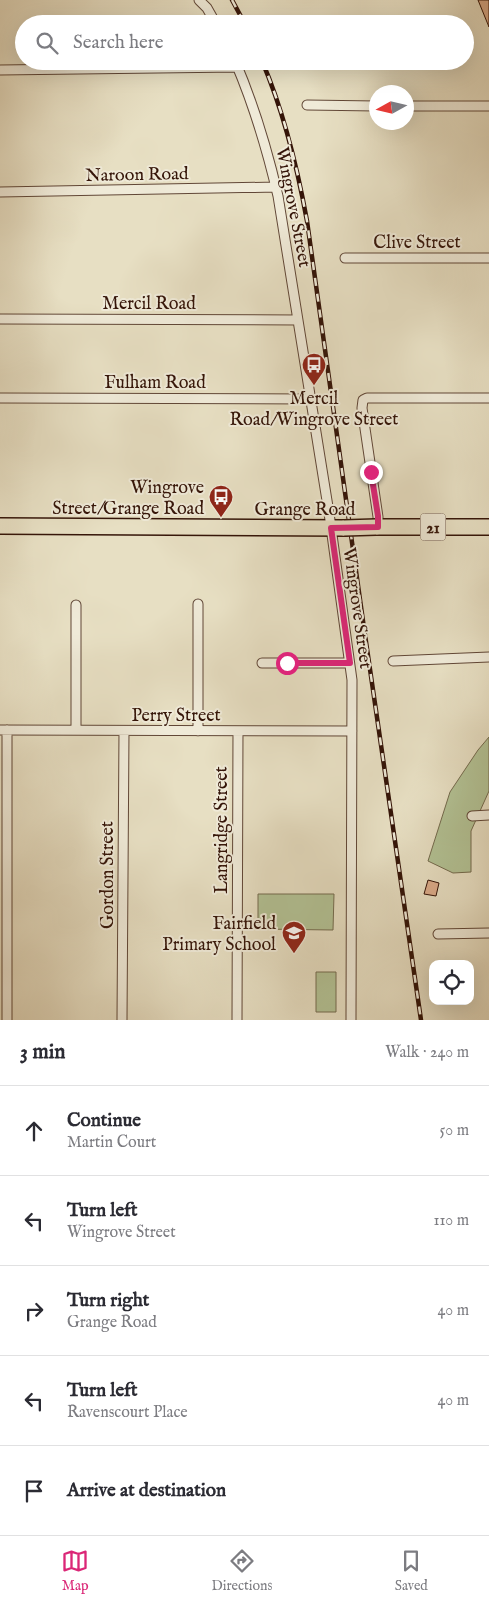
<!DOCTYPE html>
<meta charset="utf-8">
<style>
:root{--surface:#fff;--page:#f7f7f7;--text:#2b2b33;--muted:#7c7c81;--line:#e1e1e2;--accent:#db2777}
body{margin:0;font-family:"IM FELL English",serif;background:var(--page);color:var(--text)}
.controls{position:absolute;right:15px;bottom:15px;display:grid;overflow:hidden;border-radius:10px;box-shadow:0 5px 20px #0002}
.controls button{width:45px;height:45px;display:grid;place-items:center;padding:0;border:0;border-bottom:1px solid var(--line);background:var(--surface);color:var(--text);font:25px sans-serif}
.compass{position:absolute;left:369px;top:85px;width:45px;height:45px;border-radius:50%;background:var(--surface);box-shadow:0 5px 20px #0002;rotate:262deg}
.stop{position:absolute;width:15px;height:15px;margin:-11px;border:4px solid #db2777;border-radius:50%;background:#fff}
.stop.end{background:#db2777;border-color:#fff;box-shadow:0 1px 5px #0008}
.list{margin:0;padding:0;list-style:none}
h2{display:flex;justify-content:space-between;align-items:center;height:65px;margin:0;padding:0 20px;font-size:21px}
h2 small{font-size:16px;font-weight:400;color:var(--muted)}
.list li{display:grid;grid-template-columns:32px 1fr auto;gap:15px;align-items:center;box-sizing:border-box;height:90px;padding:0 20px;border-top:1px solid var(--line)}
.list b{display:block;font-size:19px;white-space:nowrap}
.list p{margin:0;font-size:16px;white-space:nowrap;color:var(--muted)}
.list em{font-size:16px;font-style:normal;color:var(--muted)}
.icon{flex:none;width:28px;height:28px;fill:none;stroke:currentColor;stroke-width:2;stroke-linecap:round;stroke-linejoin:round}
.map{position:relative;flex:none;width:489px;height:1020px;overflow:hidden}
.search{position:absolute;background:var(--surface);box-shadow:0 5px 20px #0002;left:15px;right:15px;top:15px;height:55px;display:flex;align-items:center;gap:12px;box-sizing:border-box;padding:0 18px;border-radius:28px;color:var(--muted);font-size:19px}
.sheet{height:515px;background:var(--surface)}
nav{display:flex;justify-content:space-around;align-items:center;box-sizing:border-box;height:70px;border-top:1px solid var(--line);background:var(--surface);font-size:14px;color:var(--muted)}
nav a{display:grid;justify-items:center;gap:2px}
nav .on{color:var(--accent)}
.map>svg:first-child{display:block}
.green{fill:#b3c295;stroke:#746b4e}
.building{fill:#dbac8b;stroke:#341408}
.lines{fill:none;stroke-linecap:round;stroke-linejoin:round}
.minor-casing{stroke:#614737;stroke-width:11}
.primary-casing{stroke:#341408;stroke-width:18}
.minor{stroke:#efead8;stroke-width:9}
.primary{stroke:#e7dfc3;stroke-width:15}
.rail-casing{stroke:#341408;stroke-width:4.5}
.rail{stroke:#efead8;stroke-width:2.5;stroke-dasharray:8;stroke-linecap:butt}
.primary-bridge-casing{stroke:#341408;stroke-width:18;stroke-linecap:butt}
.primary-bridge{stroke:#e7dfc3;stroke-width:15}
.route{stroke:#db2777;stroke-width:6}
.labels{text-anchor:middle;stroke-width:4;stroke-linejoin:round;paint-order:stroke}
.shield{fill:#efead8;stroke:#6c5446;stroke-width:1}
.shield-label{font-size:16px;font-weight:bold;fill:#341408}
.street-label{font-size:18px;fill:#341408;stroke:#efead8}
.poi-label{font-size:18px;fill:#341408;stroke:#efead8;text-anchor:end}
</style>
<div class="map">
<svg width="489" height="1020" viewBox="0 0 489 1020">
<rect width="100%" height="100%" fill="#e7dfc3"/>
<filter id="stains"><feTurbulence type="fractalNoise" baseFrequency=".004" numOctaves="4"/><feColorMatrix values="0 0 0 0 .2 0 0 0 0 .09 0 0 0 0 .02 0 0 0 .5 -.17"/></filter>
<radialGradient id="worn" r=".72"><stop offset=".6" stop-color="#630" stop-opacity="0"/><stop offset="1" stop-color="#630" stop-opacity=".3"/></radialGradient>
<path class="green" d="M489,737v54l-18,40v41l-18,1 -25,-12 22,-69 28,-42z
M258,894h76l-1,36 -75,-1z
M316,972h20v40h-20z"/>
<path class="building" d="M478,0h11v27z
M428,880l11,3 -3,13 -12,-2z"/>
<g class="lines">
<defs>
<path id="minor" d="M199,0l8,8 9,16
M235,61c19,44 32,88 43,135l51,317 23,167 -1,340
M0,70l237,-3
M307,105l69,1
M406,106h83
M0,192l276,-5
M345,258h144
M0,319l298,1
M0,398l311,1
M378,527v-10l-16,-109 1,-8 4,-2h122
M393,661l96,-4
M262,663h87
M0,730l352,1
M7,730v290
M76,730v-125
M198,731v-127
M472,816l17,-1
M438,934l51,-1
M122,1020l2,-289
M237,1020l1,-289"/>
<path id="primary" d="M0,526l344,2
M376,527h113"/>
</defs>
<use href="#minor" class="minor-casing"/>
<use href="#primary" class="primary-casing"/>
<use href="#minor" class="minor"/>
<use href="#primary" class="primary"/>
<defs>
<path id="rail" d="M232,0l13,24
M262,61c22,51 35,105 45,160l57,407 57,392"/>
</defs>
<use href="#rail" class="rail-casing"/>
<use href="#rail" class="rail"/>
<defs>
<path id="primary-bridge" d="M344,528l32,-1"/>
</defs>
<use href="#primary-bridge" class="primary-bridge-casing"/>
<use href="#primary-bridge" class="primary-bridge"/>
</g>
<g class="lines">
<path class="route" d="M287,663h63l-19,-135 47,-1v-11l-7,-44"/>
</g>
<defs>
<symbol id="bus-pin" viewBox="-11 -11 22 30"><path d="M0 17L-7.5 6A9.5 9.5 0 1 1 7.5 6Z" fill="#8f2418" stroke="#efead8"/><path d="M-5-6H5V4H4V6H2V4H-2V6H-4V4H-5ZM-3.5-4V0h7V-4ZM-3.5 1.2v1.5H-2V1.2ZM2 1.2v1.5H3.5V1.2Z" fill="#fff"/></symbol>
<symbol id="school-pin" viewBox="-11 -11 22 30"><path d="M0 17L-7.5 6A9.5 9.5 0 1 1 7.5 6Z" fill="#8f2418" stroke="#efead8"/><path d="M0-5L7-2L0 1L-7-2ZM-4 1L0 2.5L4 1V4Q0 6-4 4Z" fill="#fff"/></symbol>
</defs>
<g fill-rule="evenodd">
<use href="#bus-pin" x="300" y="351" width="28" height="38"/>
<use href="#bus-pin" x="207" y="483" width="28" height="38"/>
<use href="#school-pin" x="280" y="919" width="28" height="38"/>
</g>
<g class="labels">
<rect class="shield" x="420.5" y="513.5" width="25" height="27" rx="4"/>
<g class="shield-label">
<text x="433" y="533">21</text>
</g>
<g class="street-label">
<text transform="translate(137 174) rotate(-1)" y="6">Naroon Road</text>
<text transform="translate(294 207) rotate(79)" y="6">Wingrove Street</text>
<text x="417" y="248">Clive Street</text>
<text x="149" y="309">Mercil Road</text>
<text x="155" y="388">Fulham Road</text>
<text x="305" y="515">Grange Road</text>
<text transform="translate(358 608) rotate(82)" y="6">Wingrove Street</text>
<text x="176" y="721">Perry Street</text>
<text transform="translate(221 830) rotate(-90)" y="6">Langridge Street</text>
<text transform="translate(107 875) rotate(-90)" y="6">Gordon Street</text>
</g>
<g class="poi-label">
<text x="314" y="404" text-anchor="middle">Mercil<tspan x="314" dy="21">Road/Wingrove Street</tspan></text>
<text x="204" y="493">Wingrove<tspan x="204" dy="21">Street/Grange Road</tspan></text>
<text x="276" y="929">Fairfield<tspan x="276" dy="21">Primary School</tspan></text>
</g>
</g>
<rect width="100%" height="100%" filter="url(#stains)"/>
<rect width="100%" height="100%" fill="url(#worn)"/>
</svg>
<div class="controls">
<button><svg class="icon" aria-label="locate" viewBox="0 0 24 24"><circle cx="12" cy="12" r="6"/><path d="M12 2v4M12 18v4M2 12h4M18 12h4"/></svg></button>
</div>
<svg class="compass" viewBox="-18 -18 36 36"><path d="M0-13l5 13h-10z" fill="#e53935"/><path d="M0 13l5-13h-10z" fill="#7c7c81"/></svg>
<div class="stop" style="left:287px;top:663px"></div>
<div class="stop end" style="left:371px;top:472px"></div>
<div class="search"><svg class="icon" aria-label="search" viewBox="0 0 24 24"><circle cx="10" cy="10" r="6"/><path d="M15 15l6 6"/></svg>Search here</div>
</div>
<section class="sheet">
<h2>3 min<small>Walk · 240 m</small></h2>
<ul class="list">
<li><svg class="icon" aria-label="ahead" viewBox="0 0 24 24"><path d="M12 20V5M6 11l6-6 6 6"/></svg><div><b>Continue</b><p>Martin Court</p></div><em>50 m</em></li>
<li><svg class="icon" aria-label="left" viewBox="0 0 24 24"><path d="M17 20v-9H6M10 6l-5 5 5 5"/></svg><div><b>Turn left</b><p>Wingrove Street</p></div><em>110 m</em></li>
<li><svg class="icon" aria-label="right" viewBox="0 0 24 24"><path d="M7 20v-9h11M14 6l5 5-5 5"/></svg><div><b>Turn right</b><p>Grange Road</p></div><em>40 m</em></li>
<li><svg class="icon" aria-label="left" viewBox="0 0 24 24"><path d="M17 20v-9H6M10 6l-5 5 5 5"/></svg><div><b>Turn left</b><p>Ravenscourt Place</p></div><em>40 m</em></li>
<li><svg class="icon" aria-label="arrive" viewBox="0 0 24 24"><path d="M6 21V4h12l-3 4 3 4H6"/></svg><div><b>Arrive at destination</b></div></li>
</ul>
</section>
<nav>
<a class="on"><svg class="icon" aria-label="map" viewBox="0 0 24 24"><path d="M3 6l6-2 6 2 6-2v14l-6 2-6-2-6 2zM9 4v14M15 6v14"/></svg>Map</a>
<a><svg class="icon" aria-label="directions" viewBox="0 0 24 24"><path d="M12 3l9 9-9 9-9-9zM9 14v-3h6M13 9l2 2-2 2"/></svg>Directions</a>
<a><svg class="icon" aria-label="saved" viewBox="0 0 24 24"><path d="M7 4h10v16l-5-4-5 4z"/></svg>Saved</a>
</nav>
